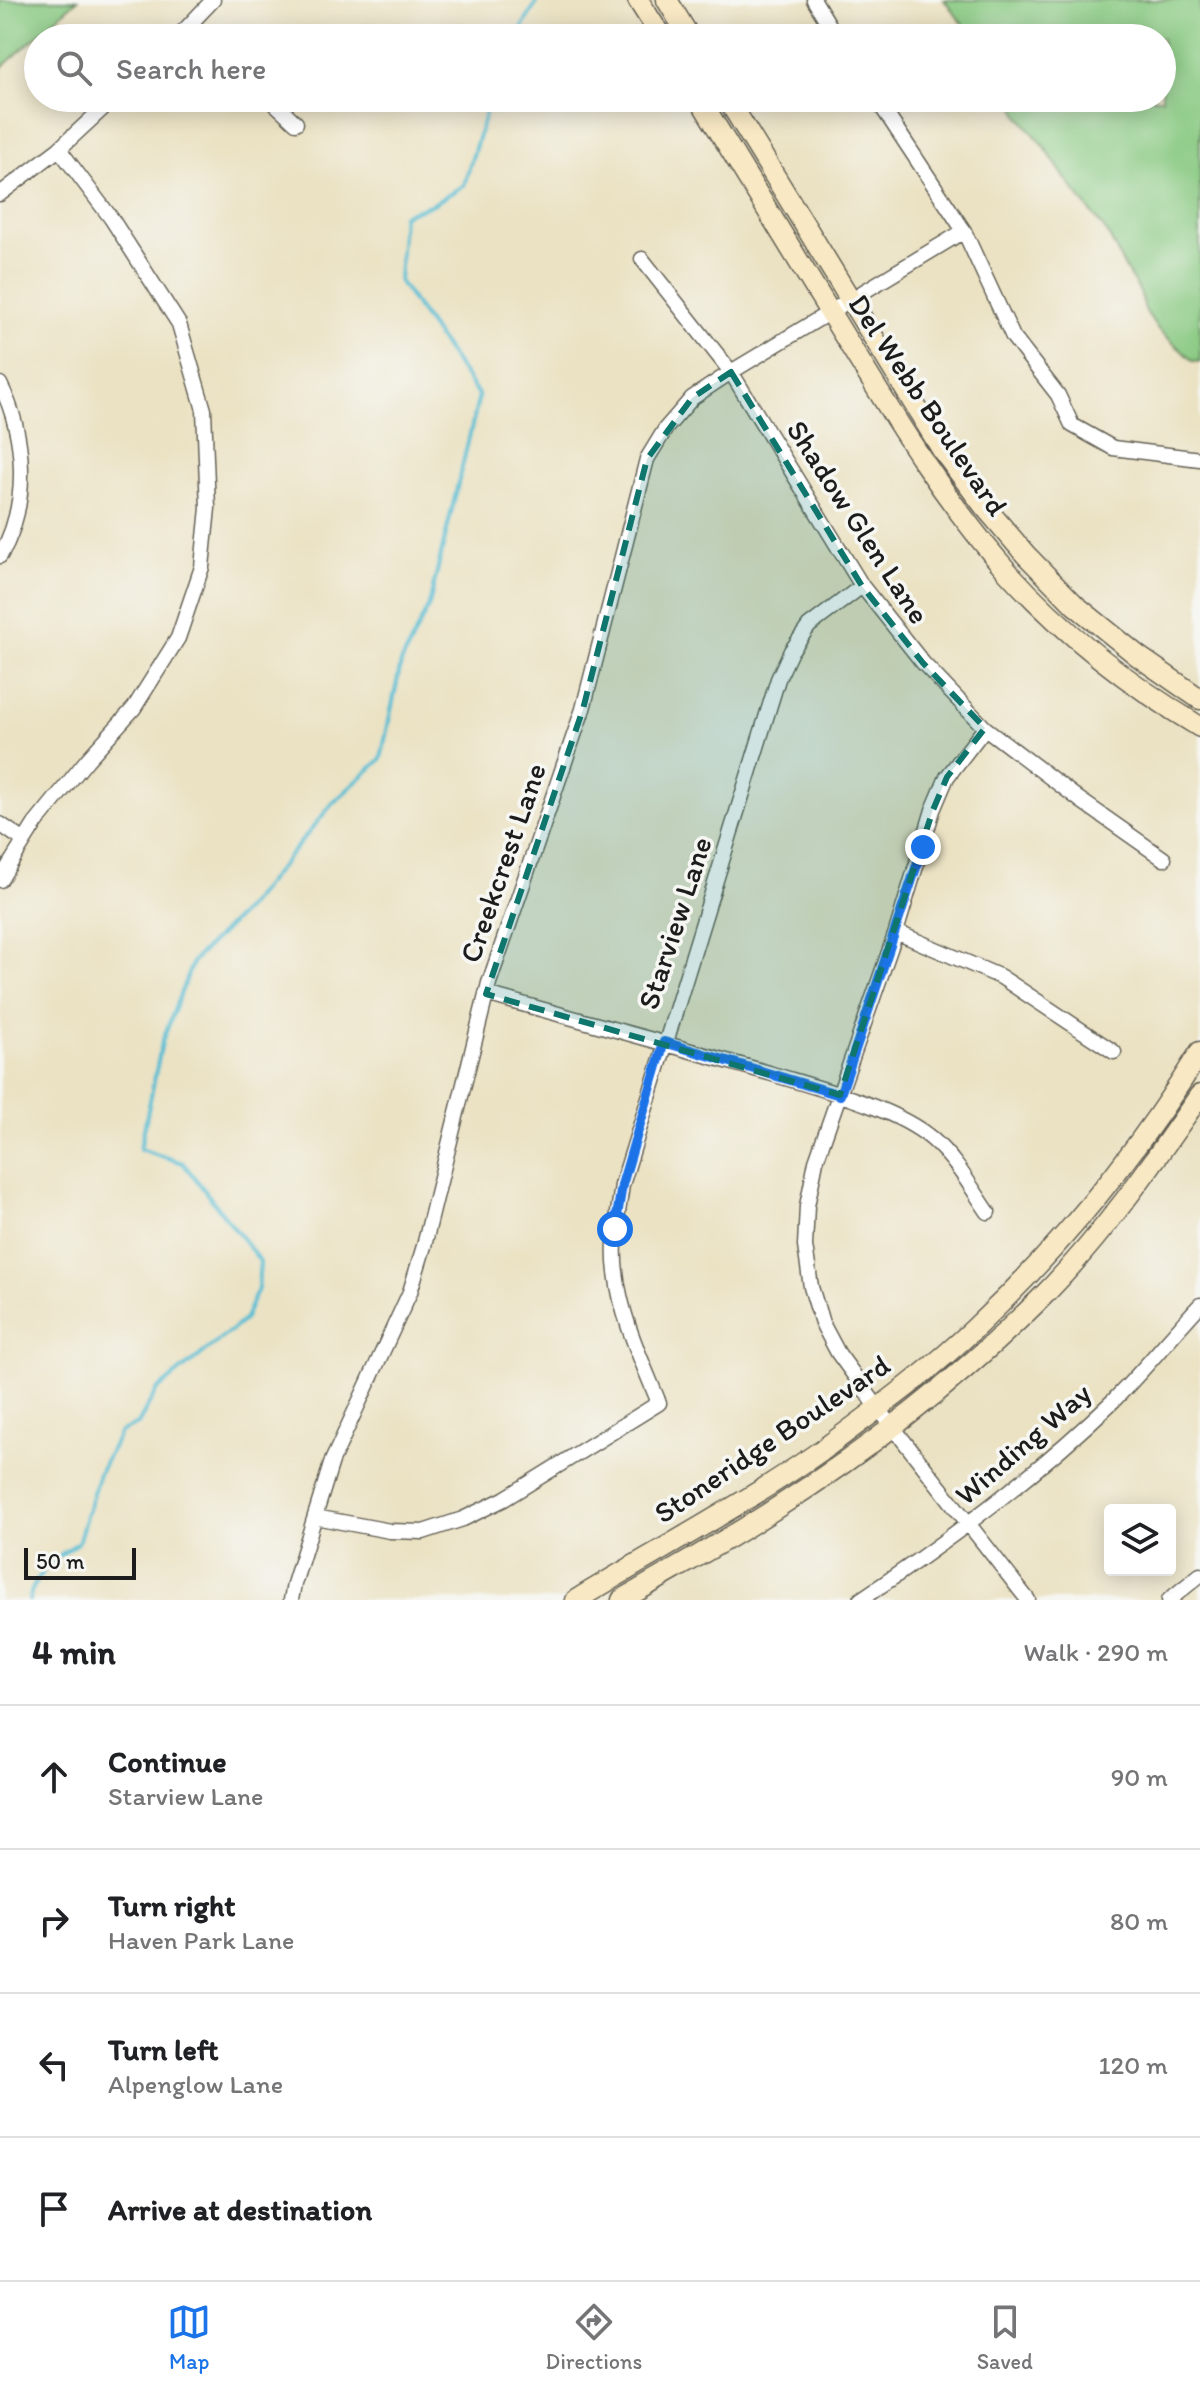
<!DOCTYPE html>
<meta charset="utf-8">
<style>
:root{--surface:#fff;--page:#f2f2f2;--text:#202124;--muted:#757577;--line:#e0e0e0;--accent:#1a73e8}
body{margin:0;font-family:Itim,sans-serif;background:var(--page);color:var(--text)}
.controls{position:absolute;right:24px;bottom:24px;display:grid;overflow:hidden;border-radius:8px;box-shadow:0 4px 20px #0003}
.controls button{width:72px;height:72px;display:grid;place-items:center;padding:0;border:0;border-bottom:2px solid var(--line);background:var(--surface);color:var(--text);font:40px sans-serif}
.scale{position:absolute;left:24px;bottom:20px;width:112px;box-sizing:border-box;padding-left:8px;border:4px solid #1c1c1c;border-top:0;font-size:22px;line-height:28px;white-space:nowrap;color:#1c1c1c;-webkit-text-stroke:6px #f6f6f2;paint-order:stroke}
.stop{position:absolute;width:24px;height:24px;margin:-18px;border:6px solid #1a73e8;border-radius:50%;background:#fff}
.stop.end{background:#1a73e8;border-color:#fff;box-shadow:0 2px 8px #0008}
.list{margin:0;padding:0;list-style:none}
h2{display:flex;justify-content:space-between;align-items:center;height:104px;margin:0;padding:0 32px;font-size:34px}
h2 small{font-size:26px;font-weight:400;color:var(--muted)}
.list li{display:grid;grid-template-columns:52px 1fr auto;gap:24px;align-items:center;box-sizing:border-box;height:144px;padding:0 32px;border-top:2px solid var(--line)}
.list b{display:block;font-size:30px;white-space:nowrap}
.list p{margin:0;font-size:26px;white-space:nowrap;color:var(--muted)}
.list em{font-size:26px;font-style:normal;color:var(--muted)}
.icon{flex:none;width:44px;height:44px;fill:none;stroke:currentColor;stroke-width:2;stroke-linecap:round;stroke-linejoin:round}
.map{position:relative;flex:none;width:1200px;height:1600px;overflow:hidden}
.search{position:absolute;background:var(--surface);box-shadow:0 4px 20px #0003;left:24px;right:24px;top:24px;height:88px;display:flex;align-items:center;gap:20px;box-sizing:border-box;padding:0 28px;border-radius:44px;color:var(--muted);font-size:30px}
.sheet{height:680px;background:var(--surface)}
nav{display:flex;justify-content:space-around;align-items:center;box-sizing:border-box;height:112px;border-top:2px solid var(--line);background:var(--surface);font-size:22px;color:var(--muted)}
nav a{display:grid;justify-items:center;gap:4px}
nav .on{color:var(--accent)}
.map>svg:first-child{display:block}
.green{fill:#88c981;stroke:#52724e;stroke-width:2}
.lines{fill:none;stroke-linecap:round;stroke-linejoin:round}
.stream{stroke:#56bdd3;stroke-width:4}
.street-casing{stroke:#646156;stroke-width:17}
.secondary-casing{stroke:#646156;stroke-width:23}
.street{stroke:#fff;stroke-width:14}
.secondary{stroke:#f8e8c3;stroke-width:20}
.route{stroke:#1a73e8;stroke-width:10}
.marked{fill:#0f766e;fill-opacity:0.2;stroke:#0f766e;stroke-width:6;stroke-dasharray:16 10;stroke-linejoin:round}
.labels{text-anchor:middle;stroke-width:7;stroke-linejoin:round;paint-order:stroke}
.street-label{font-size:30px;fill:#1c1c1c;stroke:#f6f6f2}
</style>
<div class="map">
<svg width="1200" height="1600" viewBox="0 0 1200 1600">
<rect width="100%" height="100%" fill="#f6f6f2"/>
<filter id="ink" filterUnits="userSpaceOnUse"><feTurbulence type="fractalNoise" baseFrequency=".0125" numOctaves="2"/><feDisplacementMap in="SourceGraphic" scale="16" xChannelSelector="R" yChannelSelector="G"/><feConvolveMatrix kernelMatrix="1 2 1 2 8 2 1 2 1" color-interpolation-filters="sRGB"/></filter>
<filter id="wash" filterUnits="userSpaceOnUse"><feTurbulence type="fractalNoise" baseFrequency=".006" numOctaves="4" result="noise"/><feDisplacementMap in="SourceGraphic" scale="32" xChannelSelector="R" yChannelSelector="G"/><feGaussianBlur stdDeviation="1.8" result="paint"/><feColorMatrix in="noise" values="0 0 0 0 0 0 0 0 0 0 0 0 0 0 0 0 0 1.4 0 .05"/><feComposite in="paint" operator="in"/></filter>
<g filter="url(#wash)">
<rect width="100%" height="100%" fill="#ebe2c3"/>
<path class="green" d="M0,0h77l-77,69z
M944,0h256v362l-7,-1 -36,-33 -12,-18 -5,-18 -14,-22 -18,-36 -41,-53 -24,-36 -23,-28 -10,-19h152v-60h-188z"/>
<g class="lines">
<path class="stream" d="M516,38l22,-38
M29,1600c6,-27 26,-43 49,-57l21,-70 21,-41 18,-8 19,-34 87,-70 14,-31 2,-28 -77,-98 -43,-14 22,-107 31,-81 52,-51 87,-106 49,-45 20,-96 28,-58 50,-209 -80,-115 4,-66 30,-11 31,-19 26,-87"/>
</g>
</g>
<g filter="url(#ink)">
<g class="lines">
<defs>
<path id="street" d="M814,0l23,38
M191,25l14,13
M177,38l36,-38
M269,98l27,25
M876,98l88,133 49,106 45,58 14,30 41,23 87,11
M0,194l59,-45 55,-51
M642,259l89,113 131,214 61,77 62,65 95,72 84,59
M0,384c26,51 30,121 0,172
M985,728l-38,49 -14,33 -37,122 -80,229 -9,45 -2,40 6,41 11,36 16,30 40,55 150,192
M0,824l23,16
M0,880l35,-56 52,-64 47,-52 44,-70 24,-71 6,-59 -4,-98 -25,-86 -68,-106 -52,-69
M896,932l105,45 113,75
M486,994c94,26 189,52 283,79 48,15 126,34 163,66 23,20 39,48 56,73
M315,1517l75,14 33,1 40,-13 41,-20 155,-96c-17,-42 -38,-85 -43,-131 -4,-29 2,-58 6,-87l156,-506 13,-28 18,-25 53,-40
M291,1600l3,-16 38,-123 78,-169 14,-46 65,-263 94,-274 64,-250 19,-31 26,-30 39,-26 233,-141
M860,1600c90,-60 176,-125 254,-200 30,-30 57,-64 86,-95
M1169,1600l31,-25"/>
<path id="secondary" d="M638,0l24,38
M667,0l23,38
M699,98c50,81 99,163 149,244 49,80 97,159 159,229 55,61 123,114 193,156
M727,98l216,353 42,56 41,48 49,50 63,51 62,43
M576,1600c84,-51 173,-98 253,-155 50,-37 101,-74 146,-117 87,-82 162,-175 225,-276
M622,1600c52,-31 106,-60 156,-93 94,-60 182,-129 261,-207 62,-62 112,-134 161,-205"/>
</defs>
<use href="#street" class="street-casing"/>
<use href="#secondary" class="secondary-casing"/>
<use href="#street" class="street"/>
<use href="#secondary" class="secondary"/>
</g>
</g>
<g class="lines" filter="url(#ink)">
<path class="route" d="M615,1229l7,-44 42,-143 176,53 83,-248"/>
</g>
<path class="marked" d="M731,372l131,214 61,77 62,65 -38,49 -14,33 -93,285 -354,-101 97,-285 64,-250 45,-61z"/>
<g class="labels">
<g class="street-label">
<text transform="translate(928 405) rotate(56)" y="10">Del Webb Boulevard</text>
<text transform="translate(858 522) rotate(57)" y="10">Shadow Glen Lane</text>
<text transform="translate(503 863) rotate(-71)" y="10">Creekcrest Lane</text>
<text transform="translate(675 923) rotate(-72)" y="10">Starview Lane</text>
<text transform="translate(772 1439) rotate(-34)" y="10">Stoneridge Boulevard</text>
<text transform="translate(1023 1444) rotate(-41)" y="10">Winding Way</text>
</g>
</g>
</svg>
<div class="controls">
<button><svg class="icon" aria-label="layers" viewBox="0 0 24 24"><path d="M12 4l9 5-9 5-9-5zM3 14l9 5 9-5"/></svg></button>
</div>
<div class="scale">50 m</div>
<div class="stop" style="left:615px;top:1229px"></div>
<div class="stop end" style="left:923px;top:847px"></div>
<div class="search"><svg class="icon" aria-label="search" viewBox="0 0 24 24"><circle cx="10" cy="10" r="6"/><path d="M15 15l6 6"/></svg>Search here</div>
</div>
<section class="sheet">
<h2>4 min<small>Walk · 290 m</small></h2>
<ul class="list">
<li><svg class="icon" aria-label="ahead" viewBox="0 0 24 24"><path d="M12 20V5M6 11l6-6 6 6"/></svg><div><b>Continue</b><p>Starview Lane</p></div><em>90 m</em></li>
<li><svg class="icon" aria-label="right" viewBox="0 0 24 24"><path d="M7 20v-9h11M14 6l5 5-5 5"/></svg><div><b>Turn right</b><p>Haven Park Lane</p></div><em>80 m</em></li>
<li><svg class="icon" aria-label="left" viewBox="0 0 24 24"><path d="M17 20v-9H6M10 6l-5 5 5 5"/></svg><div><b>Turn left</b><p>Alpenglow Lane</p></div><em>120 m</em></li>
<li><svg class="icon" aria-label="arrive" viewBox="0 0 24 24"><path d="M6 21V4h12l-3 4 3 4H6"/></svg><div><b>Arrive at destination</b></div></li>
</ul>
</section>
<nav>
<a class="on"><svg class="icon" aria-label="map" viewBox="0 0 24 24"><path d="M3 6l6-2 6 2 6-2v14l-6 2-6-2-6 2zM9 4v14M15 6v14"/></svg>Map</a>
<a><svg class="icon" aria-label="directions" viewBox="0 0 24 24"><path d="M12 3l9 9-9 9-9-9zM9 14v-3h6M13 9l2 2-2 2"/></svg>Directions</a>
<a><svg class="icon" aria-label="saved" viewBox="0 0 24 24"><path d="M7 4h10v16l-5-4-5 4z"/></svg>Saved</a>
</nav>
